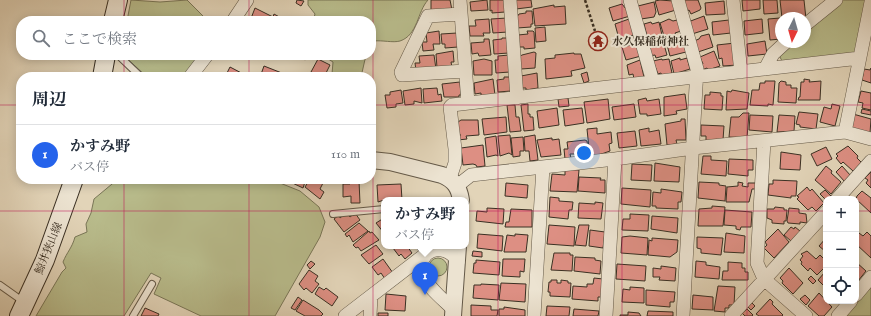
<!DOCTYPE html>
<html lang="ja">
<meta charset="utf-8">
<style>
:root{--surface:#fff;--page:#f2f2f3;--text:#1f2937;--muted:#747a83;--line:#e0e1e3;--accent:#2563eb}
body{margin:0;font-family:"IM FELL English","Noto Serif JP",serif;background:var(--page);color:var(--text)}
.controls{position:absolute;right:12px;bottom:12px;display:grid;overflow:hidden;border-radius:8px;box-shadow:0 2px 10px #0003}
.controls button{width:36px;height:36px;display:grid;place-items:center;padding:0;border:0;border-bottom:1px solid var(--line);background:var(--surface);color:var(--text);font:20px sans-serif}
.compass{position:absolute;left:775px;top:12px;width:36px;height:36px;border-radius:50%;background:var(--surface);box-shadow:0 2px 10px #0003;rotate:185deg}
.you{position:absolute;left:584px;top:153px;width:14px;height:14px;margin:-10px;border:3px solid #fff;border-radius:50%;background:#1a73e8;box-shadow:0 0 0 6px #1a73e833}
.badge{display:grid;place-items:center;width:26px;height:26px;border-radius:50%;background:var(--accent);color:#fff;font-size:13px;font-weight:700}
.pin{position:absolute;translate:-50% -33px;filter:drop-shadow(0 1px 2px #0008)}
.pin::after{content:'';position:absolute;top:21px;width:14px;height:12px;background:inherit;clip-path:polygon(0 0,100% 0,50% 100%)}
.popup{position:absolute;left:381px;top:197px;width:88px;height:52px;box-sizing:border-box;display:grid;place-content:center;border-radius:8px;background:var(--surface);filter:drop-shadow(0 1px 3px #0005);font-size:13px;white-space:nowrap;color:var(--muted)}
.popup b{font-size:15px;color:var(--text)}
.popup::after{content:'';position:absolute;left:50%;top:100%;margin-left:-8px;border:8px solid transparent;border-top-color:var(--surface)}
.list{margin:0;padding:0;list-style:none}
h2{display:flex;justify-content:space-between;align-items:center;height:52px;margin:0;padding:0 16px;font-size:17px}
h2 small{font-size:13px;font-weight:400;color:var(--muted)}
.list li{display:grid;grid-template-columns:26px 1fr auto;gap:12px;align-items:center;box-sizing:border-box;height:60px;padding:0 16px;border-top:1px solid var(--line)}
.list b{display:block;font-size:15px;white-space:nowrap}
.list p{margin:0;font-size:13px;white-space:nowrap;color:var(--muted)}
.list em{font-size:13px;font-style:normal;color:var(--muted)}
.icon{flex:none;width:22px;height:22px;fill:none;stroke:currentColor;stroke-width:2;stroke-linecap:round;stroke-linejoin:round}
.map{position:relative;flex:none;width:871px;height:316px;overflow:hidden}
.search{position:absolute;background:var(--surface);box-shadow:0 2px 10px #0003;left:16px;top:16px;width:360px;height:44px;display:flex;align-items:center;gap:10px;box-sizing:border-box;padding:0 14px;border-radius:16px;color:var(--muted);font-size:15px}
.panel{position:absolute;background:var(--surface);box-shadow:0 2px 10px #0003;left:16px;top:72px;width:360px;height:112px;border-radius:16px}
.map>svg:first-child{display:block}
.green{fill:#b8bb8b;stroke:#797657}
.building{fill:#dd8f83;stroke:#3a3023}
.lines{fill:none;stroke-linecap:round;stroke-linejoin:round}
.service-casing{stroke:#645948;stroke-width:8}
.minor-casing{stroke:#645948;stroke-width:14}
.tertiary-casing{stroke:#645948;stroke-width:18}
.secondary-casing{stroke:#3a3023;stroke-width:20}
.path{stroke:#3a3023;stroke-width:2.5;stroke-dasharray:3 2;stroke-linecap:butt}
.service{stroke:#ece3d1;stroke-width:6}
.minor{stroke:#ece3d1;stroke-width:13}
.tertiary{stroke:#ece3d1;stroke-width:16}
.secondary{stroke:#ece3d1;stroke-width:18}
.grid{fill:none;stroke:#c2185b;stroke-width:1;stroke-opacity:0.55}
.labels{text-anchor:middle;stroke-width:4;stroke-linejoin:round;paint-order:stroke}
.poi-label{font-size:11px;font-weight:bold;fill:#3a3023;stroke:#ece3d1;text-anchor:start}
.street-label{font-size:11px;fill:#3a3023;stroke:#ece3d1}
</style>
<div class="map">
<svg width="871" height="316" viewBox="0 0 871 316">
<rect width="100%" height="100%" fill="#e2d4b8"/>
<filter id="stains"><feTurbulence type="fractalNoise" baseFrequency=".005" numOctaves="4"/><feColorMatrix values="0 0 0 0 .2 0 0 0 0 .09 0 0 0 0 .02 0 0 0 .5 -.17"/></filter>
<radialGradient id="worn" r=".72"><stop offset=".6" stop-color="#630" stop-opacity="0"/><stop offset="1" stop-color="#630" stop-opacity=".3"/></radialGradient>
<path class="green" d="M131,0l29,2 27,-2 21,21h-81z
M308,0h120c-11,12 -10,35 -28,41 -7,2 -18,-1 -26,0l-3,8v-28h-58l2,-7 -7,-9z
M842,0h25l-11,52 -5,2 -68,9 -5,-10 13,-11h14v-12z
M123,55h78l-17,22h-37z
M322,55h44l-5,22h-21l-8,-3 1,-12z
M118,179h152l30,12 19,16 6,15 -5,15 -45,79h-74l-47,-22 7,-16 -10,-5 -27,43h-88l26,-44 4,-4 -3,-6c4,-10 9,-14 12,-25l12,-5 -1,-8 5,-11 3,-14z
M429 267a9 9 0 1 1 18 0a9 9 0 1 1-18 0Z
M871,285v31h-25z"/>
<path class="building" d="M297,0l7,1 -3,5 -5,-3z
M431,0h19l2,10 -21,2z
M487,0l1,10 -17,1 -1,-9z
M490,0h15v12l-13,1v-3l-2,1z
M515,0h16l1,7 -16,2z
M660,0l13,1 3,9 -17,5 -4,-14z
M683,0h15l3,8 -1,2 -9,4 -2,-4 -4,2z
M742,0h18v9l-17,2z
M763,0h14l1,13 -14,1z
M780,0h24l2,19 -24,-1z
M724,1l1,13 -19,1 -1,-12z
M654,2l2,10 -2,5 -13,2 -3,-13z
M622,4l4,5h2l2,7 -17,5 -4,-13z
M554,5v2l11,-1 1,18 -31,2 -2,-17z
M255,8l18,9 1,-3 9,5 -1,2h-32z
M526,11h6l1,13h-2v3l-14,1v-11l2,-3 7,-1z
M704,16l4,13 -16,5 -4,-12z
M507,18l1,14 -15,1 -2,-14z
M780,18l1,21 -11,1 -2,-21z
M489,19l1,14h-7l1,3h-14l-1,-10h7l-1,-6z
M629,19l5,16 -15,4 -4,-15z
M669,19l4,2 4,-1 4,11 -6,2 1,3 -6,2 -1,-3 -5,1 -4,-13z
M762,19l1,14 -18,2 -1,-14z
M729,20l2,13 -18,2 -1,-13z
M651,22l1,2 7,-2 3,13 -11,3 -1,-2h-3l-3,-12z
M545,27l1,14 -10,1 -1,-14z
M439,31l1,13h-7l1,6 -11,1 -1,-9h5l-1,-9z
M527,31h6l1,1 1,16 -11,1v-2h-6v-12l10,-1z
M457,33l1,14 -13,1v-4h-3l-1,-10z
M599,33l2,6 -7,2 -1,-7z
M709,34l4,13 -15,5 -4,-11 5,-2 2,-3z
M502,38h6l1,15 -15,1 -1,-14 9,-1z
M484,39h5l2,16 -12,1 -1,-3 -6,1 -1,-11 13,-1z
M673,39v2l9,-2 4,13 -16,4 -4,-15z
M657,40v2l6,-1 4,14 -11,3 -1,-3 -6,1v-13z
M765,41l2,13 -19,2 -1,-12z
M626,42l1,4 8,-2 2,4 2,-1 2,9 -15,4 -5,-16z
M735,43l2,22 -14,1 -1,-8 -3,1 -2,-14z
M453,51l1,11h-3l1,5 -15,1 -1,-14z
M714,51l6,15 -12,4 -1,-2 -5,2 -2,-5 3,-1 -3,-7z
M534,52l2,1 -1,15 -14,1 -2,-12 3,-2z
M574,53v1h7l4,14 -14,3 1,5 -26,3 -1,-20 10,-1v-3z
M434,55l2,14 -20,2 -1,-8h5l-1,-7z
M509,55l1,17 -14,1 -1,-13h3v-4z
M680,58v2l7,-2 3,11 -16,5 -3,-13z
M318,59l12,6 -6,12 -13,-5z
M484,59l8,2v14h-18l-1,-14z
M662,59v1l7,-1 3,14 -10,3 -1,-3 -3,1 -5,-13z
M640,60l4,17 -10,2 -1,-5 -4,1 -2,-10z
M264,66l28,11h-32z
M230,67l19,10h-24z
M871,68v15l-9,-3 2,-11 6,1z
M587,72l2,9 -5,2 -3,-9z
M537,73l1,15 -12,2v-2h-4l-1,-12z
M504,77h7v14l-13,1 -1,-12 7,-1z
M493,79l2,16 -14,1v-3l-6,1 -1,-11z
M804,79l6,1 -1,2 12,-1 -1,19h-22l1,-3h1l1,-15h3z
M765,81h10l-2,24 -5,-1v2l-18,-1 2,-15h7l1,-7h5z
M781,81l5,1v3h5v3h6l-1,15 -18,-1 1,-19z
M460,82l1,13h-2v2h-15l-2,-13z
M421,88l1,15 -8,-2v3l-9,1 -2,-14z
M437,88l1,7 3,-1 1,7 -18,2 -1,-14z
M401,90l2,13 -7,1v3l-9,1 -2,-13h5v-3z
M732,90l17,3 -2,16 -21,1 1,-19 4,1z
M861,91l10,2v17l-9,-2 1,-5 -5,-1z
M710,92l11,1v3h2l-1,14 -18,-1 1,-14h5z
M685,94l2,15 -11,2 1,3 -13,2v-19z
M568,98l1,8 -10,1 -1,-8z
M646,98l1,3 12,-2 2,15 -14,2v-2h-7l-2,-14z
M608,99l2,20 -23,4 -3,-21z
M528,104v10h2v3h3l1,13 -10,1 -3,-26z
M634,104l2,13 -22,3 -2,-13z
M832,104l8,2 -5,20 -15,-4 4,-15 7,2z
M507,105h8l1,12h3l2,14 -11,1z
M557,108l2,17 -20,3 -2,-17z
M582,108l2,15 -19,3 -2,-16z
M862,109l9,2v4l-10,-2z
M799,112l19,2 -2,15 -16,-2v-2l-4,-1z
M743,113h6l-2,25 -18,-1 2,-20h8z
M853,114l18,5 -1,14 -20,-5z
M750,115l23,1 -1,16 -23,-2z
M779,115l16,1 -1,15 -17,1z
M506,117l1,15 -23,3 -2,-16z
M681,119h4l1,21h-10l1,4 -10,1 -2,-21 16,-3z
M461,120h17l1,15 -13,1 1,3 -9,1v-4h2v-2h-2v-12z
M701,125l23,1 -1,14 -17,1v-5h-5z
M597,128v6l14,-2 1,11 -3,1 1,7 -20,7 -3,-29z
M649,128v4l10,-2 2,14 -20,2 -2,-16z
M635,131l2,15 -18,2 -2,-15z
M510,135l2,20 -3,-2 -9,3 -2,-20z
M535,135l3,25 -8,1 -1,-10h-4l-1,-14z
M496,136l2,20 -2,-1 -9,2 -2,-19z
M523,137l1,14h-4v5l-7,1 -2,-19z
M552,138v2l7,-1 2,16 -20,2 -4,-17z
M585,140l2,1 2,13h-19l1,4 -6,1 -1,-10h4l-1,-7z
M483,145l2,21 -8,1 -1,-2 -3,-1 -10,1 -2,-17z
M848,146l10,10 -1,2 5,5 -9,8 -10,-9 -2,2 -5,-6 2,-2 -2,-2z
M826,147l6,12 -15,7 -6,-12z
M781,152l20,3 -1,15 -20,-1z
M703,156h8v4l16,1 -1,15 -25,-2z
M729,159l24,1v10h-5v6l-20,-2z
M655,163l25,4 -1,15 -25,-1z
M632,164l20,1 -1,16 -20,-1z
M826,166l6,5 -1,2 10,9 -10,12 -16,-14z
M842,166l9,10 -6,6 -9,-10z
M565,169l14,1 -2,22 -27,-1 2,-17 13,1z
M871,172v16l-5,-5 2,-3 -3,-2z
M579,177l22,1 -1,2h5v13l-27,-2z
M284,179h22l-3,9z
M310,179h7l6,4 -3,6 4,3 -4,7 -15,-12z
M773,180l24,1 -1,15h-5v2l-23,-3 1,-11h4z
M350,181h9l1,22h-9v-7l-8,1v-13h7z
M699,182l20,1v2l7,1 -1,15 -27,-3z
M738,182l5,1 -1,3 6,1v-4h8v6h-4l-3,13h-23l1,-15 11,-1z
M506,183l22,2 -1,13 -22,-2z
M401,184l1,16h-18l-6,2 -1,-17z
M807,187l3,4 2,-2 12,14 -8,8 -4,-4 -4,3 -11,-11 2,-2 -2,-1z
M622,188l29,2 -1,17 -29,-3z
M661,189l21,3 -1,10h-3v7l-22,-1v-2h-4l1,-14 8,1z
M825,190l7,7 -2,2 -4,1 -6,-6z
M862,191l9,7v15l-15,-14 1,-3z
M550,197l9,1v3l14,1 -1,8h-3l-1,9 -19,-2z
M595,202l8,1 -2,16 -23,-1 1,-15 16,1z
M712,206l13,1 -2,19h-25l1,-17 13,-1z
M775,207l9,1v2h3l-1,11h-2v3l-12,-1v-3l-5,-2v-9h7z
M487,208l17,1 -1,15 -27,-3 1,-10 10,1z
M789,208l10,1v4l7,1 1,9 -7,-1v2l-12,-1 -1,-2z
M511,209l21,1v17h-27l1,-5h3z
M725,210l27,2 -1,15h-10l-1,3 -4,-1v-3l-12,-1z
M346,213l4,4 5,-4 5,7 -16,12 -10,-13 5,-4 1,3z
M630,214l19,1 -1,16 -26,-1 1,-11h7z
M652,216l26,2 -1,15 -26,-4z
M384,218v15l-8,-10z
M359,223l9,8 -15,11 -4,-7 -2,2 -2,-3z
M549,225l26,2 -1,19 -27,-2z
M579,225h10l-3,21 -11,-1z
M791,227l3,2 1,-2 5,4 -9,10 -7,-6z
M778,229l11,13 -15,16 -10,-10 3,-3 -2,-3z
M590,230l15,2 -2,16 -14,-2z
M369,231l1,2 2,-1 7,8 -18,11 -3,-4 -2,1 -3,-3z
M867,232l4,4v22l-15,-14v-8l3,-3 4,3z
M726,233l19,3 -1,17 -20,-1z
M478,234l25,2 -1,15 -25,-3z
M515,234l13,1 -2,17h-22l3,-17 8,1z
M630,236l18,2 -1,17 -26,-2 1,-16z
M697,237l26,1 -2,17 -20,-2v-4l-4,-1z
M652,238l26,2 -1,12 -7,5 -22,-2 1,-15 3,1z
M826,238v14l-7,-6z
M376,245l7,9 -14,10 -8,-9z
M396,246h11l5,7 -7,6 -4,-5 -2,2 -6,-8z
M414,246h10l-5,5z
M473,251l9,1v5l-10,-1z
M807,251l9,8 4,-4 6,6v5l-9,9 -7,-7 -2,3 -7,-7 1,-2 -2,-2 3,-4 -2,-2z
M554,253h16v2h3l-1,16 -21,-1z
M575,257l20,1v2l6,1 -1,13 -26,-3z
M383,259l10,14 -8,6 -4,-6 -3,2 -6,-8z
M503,259h22l-1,13 -4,-1v6l-18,-1z
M476,260l24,2 -1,13 -26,-2 1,-10h2z
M311,261l4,3 -5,5 -3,-4z
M696,261l10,1v3l14,2 -1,12 -24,-2z
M728,262l14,1v5h3v4h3v8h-26l1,-9h5z
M856,262l10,9 -8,10 -2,-1z
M617,264l29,2 -1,15 -29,-2z
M661,266l15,2 -1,13 -16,-1 1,-3h-7v-9l8,1z
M789,268l14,15 -10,11 -11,-11 1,-2 -3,-3z
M309,270l9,6 -3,5 4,3 -7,9 -6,-5 -2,2 -5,-6z
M825,272l1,1v15l-8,-8z
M811,276l5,5 -3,3 -5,-5z
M594,278l9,1 -2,18h-3v4l-26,-2 1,-13 14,1v-3h6z
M551,280h6v3h4v-3l7,1v2h3l-1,14 -20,-1v-4h-2l1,-10h2z
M501,283l25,1 -1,18 -26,-2z
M481,284l18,1 -1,15 -25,-2 1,-13h7z
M718,286l17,1 -1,18h-5v3h-4v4l-11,-1z
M319,287l5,3 2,-2 12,9 -6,9 -17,-12z
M630,287l14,1v15l-22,-1 1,-13 7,1z
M646,290l29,2 -1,10h-4v5l-24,-2z
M819,293l13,14 -8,9h-5l-11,-10z
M386,294l20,2 -1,15 -20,-1z
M693,295l20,2v13l-21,-1z
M805,295l5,5 -4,5 -6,-6z
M298,297l4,3 -7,10 -4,-2z
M770,299l3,3 -1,2 11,11 -1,1h-23l-3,-2z
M303,300l16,10 4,4 -2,2h-16l-9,-5z
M752,303l3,3 -4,4 -3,-3z
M471,305l20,1v4h7l-1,6h-26z
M547,306l23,1 -1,9h-23z
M504,307l21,3v6h-26v-7h5z
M145,308l14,6 -1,2h-17z
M574,309l25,2 -1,5h-25z
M747,309l6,6 -1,1h-7l-3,-3z
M648,311l25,1v4h-26z
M628,312l11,1 2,3h-21v-1h8z
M378,313h10v3h-10z"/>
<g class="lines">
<defs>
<path id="service" d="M118,55l23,22
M304,55l1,1
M333,214l51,-5
M0,285l24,17
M133,316l19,-32"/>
<path id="minor" d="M460,0l8,103
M510,0l7,98
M630,0l23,82
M678,0l19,69 -14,247
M733,0l8,72
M461,14l-33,2 -27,56 1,3 63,-4
M233,21l14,-21
M805,25l31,-25
M765,69l8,-15 13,-12
M190,77l17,-22
M845,132l26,-130
M764,141l-7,122 7,16 42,37
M450,178l5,-15v-14l-5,-42 2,-2 408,-47
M457,186l14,-11 144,-16 78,-11 152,-16 26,7
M837,199l34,-38
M856,295l15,-18
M454,310c-10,-10 -26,-22 -31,-35 -9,-24 21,-36 35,-13
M345,316l91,-70
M370,316l1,-20
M534,316l9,-149
M606,316l9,-157
M731,316l95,-104
M838,316l13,-15"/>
<path id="tertiary" d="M371,160l19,2 52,13c12,5 17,12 19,25
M453,316l5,-70"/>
<path id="secondary" d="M113,21l5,-21
M102,77l4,-22
M19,316l26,-56 29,-81"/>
</defs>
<use href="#service" class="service-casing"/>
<use href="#minor" class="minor-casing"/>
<use href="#tertiary" class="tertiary-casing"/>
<use href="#secondary" class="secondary-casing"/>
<path class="path" d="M585,0l10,31"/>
<use href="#service" class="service"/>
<use href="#minor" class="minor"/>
<use href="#tertiary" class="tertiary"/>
<use href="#secondary" class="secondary"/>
</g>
<path class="grid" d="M124,0v21M249,0v21M373,0v316M498,0v316M622,0v316M747,0v316M124,55v22M249,55v22M0,105h21M371,105h500M124,179v137M249,179v137M0,211h826M856,211h15"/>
<defs>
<symbol id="temple-ring" viewBox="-11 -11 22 22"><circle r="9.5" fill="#ece3d1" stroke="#8f2418" stroke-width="1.5"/><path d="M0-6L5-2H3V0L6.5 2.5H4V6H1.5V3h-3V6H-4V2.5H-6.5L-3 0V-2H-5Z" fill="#8f2418"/></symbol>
</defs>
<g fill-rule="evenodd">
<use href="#temple-ring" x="587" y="30" width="22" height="22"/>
</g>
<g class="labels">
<g class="poi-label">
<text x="612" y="45">水久保稲荷神社</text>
</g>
<g class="street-label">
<text transform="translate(48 248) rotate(-68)" y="4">鯨井狭山線</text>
</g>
</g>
<rect width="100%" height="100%" filter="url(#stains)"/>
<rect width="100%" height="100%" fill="url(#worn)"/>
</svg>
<div class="controls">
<button>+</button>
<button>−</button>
<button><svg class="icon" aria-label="locate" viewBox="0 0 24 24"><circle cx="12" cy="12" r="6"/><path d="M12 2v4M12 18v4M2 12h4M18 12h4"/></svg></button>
</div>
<svg class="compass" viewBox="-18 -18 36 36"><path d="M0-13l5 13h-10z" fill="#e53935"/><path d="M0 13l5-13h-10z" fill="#747a83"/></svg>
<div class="you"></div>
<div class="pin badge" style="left:425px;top:295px">1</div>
<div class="popup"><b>かすみ野</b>バス停</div>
<div class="search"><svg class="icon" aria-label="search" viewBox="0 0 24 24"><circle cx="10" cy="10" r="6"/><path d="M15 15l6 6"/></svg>ここで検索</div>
<section class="panel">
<h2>周辺<small></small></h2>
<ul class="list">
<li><span class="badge">1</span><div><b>かすみ野</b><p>バス停</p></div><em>110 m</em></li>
</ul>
</section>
</div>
